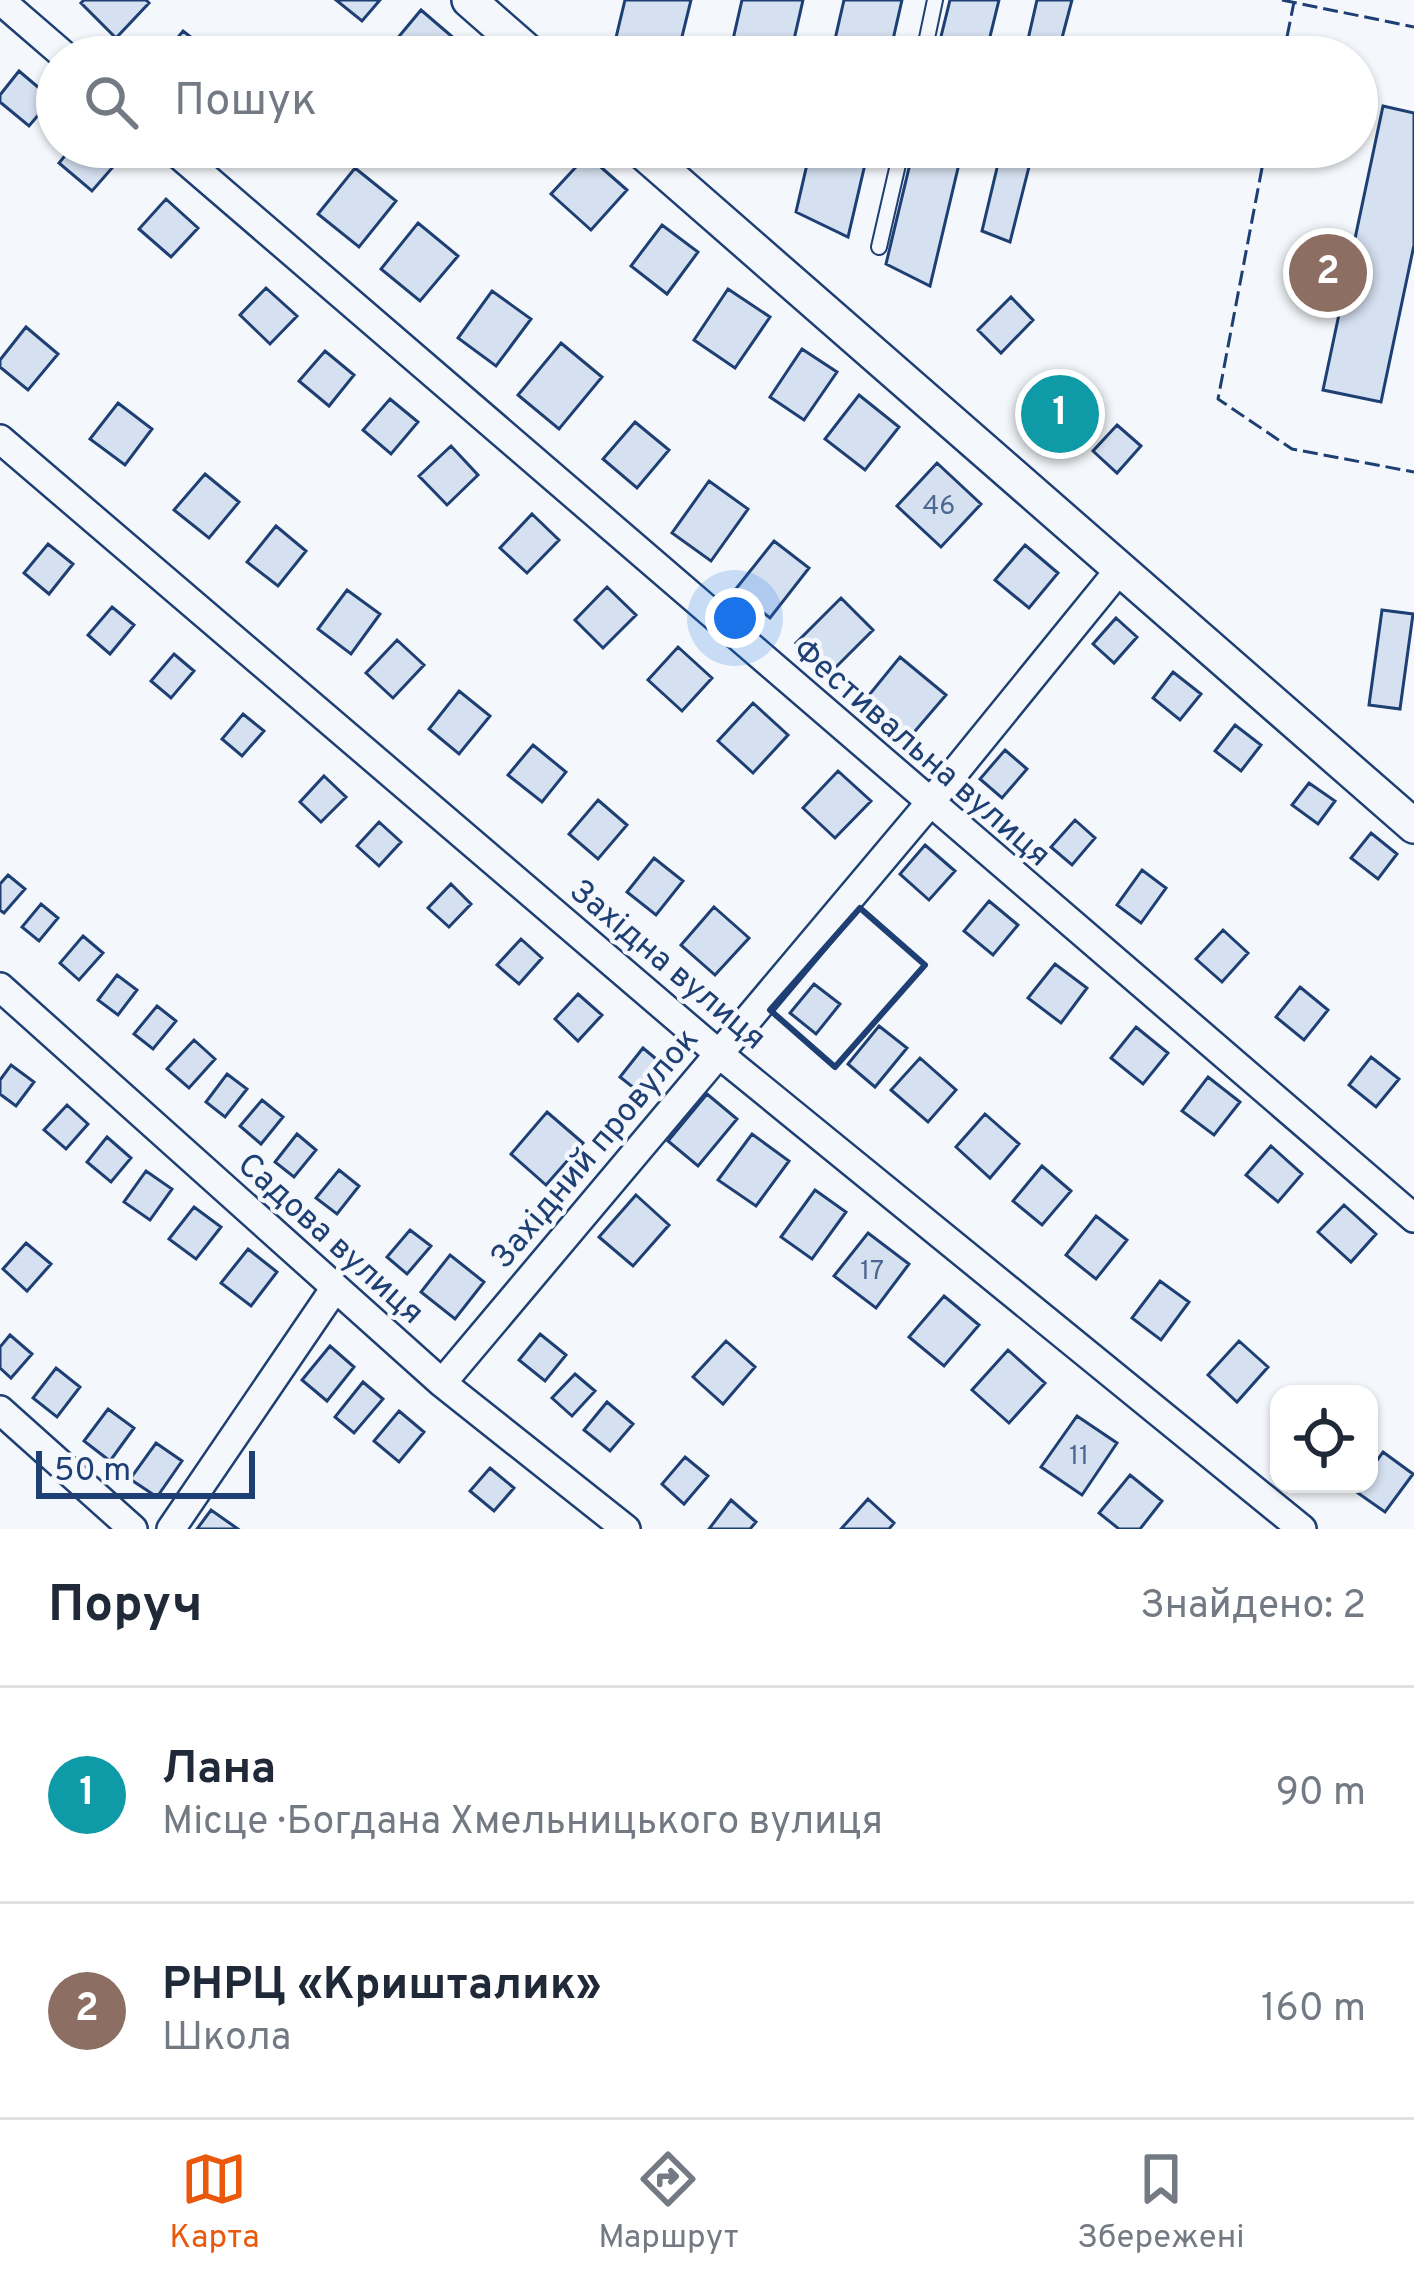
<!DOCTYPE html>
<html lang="uk">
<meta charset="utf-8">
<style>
:root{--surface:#fff;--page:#f6f6f7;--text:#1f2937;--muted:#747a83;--line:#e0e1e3;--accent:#ea580c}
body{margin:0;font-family:Overpass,sans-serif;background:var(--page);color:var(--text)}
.controls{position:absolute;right:36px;bottom:36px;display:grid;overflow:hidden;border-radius:24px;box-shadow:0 3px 9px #0004}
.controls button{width:108px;height:108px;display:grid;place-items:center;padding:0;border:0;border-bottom:3px solid var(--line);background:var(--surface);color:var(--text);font:60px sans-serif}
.scale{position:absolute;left:36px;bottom:30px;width:219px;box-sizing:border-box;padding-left:12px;border:6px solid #1d3f73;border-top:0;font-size:33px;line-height:42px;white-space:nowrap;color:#1d3f73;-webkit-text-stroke:9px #f4f7fb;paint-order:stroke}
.you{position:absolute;left:735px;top:618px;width:42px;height:42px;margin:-30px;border:9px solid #fff;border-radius:50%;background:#1a73e8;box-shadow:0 0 0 18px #1a73e833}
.badge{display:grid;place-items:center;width:78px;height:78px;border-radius:50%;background:var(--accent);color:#fff;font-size:39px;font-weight:700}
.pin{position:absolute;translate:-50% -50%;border:6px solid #fff;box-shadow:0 3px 12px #0006}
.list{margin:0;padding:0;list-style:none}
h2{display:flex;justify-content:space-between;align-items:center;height:156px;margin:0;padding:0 48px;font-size:51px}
h2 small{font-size:39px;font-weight:400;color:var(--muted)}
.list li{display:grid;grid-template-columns:78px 1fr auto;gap:36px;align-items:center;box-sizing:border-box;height:216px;padding:0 48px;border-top:3px solid var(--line)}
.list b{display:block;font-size:45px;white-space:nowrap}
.list p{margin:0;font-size:39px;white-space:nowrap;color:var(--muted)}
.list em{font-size:39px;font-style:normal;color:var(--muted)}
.icon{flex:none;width:66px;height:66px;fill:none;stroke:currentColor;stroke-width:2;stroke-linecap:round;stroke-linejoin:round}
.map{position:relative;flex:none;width:1414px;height:1529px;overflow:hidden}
.search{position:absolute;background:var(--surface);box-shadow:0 3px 9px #0004;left:36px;right:36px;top:36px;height:132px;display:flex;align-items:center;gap:30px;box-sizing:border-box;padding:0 42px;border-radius:66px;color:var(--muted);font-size:45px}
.sheet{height:588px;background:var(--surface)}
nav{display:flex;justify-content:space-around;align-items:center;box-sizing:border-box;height:168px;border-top:3px solid var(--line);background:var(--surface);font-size:33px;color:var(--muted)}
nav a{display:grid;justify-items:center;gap:6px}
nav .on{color:var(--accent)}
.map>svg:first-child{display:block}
.building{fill:#d5e0f0;stroke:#1d3f73;stroke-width:3}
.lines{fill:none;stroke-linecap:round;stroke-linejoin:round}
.service-casing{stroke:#1d3f73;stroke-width:18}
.minor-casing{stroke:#1d3f73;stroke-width:32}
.tertiary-casing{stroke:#1d3f73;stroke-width:38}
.service{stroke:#f4f7fb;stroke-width:14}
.minor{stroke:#f4f7fb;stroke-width:27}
.tertiary{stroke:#f4f7fb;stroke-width:33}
.fence{stroke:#1d3f73;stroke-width:3;stroke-dasharray:15 6;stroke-linecap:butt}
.wall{stroke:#1d3f73;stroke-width:6}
.labels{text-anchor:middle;stroke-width:9;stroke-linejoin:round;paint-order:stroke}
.number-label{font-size:27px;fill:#4b6792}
.street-label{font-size:33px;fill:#1d3f73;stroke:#f4f7fb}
</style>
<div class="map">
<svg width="1414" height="1529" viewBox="0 0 1414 1529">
<rect width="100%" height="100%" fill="#f4f7fb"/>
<path class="building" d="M84,0h62l3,3 -33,35 -35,-35z
M336,0h44l-18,21z
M625,0h66l-14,57h-33l-31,-7z
M742,0h61l-13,57h-61z
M844,0h58l-13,57h-58z
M950,0h49l-14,57h-49z
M1037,0h35l-15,57h-33z
M421,10l42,36 -9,11h-50l-13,-11z
M183,31l33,26h-54z
M19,71l33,28 -23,27 -29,-24v-7z
M1383,106l31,7v132l-33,157 -58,-12z
M72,147h31l16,13 -27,31 -33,-28z
M811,147h58l-21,90 -52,-25z
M914,147h49l-33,139 -44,-22z
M1002,147h32l-24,95 -28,-11z
M587,155l40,35 -36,40 -40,-36z
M355,168l41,33 -37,46 -41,-33z
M166,199l32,29 -27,29 -32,-28z
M418,223l40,33 -38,45 -39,-32z
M662,225l36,27 -31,42 -36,-28z
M266,288l31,28 -27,28 -30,-29z
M728,289l42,28 -35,51 -41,-28z
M492,291l39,28 -35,47 -38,-28z
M1011,297l22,23 -32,33 -23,-23z
M26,327l32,27 -30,36 -28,-23v-7z
M561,343l41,34 -43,52 -41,-34z
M802,349l35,23 -33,48 -34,-23z
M325,351l29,24 -25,31 -30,-25z
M1061,384l28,26 -30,34 -29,-27z
M859,395l40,32 -34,43 -40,-31z
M390,399l28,23 -27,32 -28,-24z
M118,403l34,26 -27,36 -35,-26z
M635,422l34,28 -32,38 -34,-29z
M1117,425l24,21 -24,27 -24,-22z
M451,446l27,29 -31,30 -28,-29z
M937,463l44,41 -40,43 -44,-41z
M205,474l34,28 -30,36 -35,-28z
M709,481l39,28 -37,52 -39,-28z
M532,514l27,26 -32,33 -27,-25z
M276,526l30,25 -28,35 -31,-24z
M774,541l35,27 -39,50 -35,-28z
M48,544l25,20 -24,30 -25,-21z
M1025,545l33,28 -29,35 -34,-28z
M607,587l29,28 -33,33 -28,-28z
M347,590l33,24 -29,40 -33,-25z
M841,598l32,32 -45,45 -32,-32z
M112,607l22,18 -24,29 -22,-19z
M1382,610l31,4 -13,95 -31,-4z
M1116,618l21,19 -23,26 -21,-19z
M397,640l27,25 -31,33 -27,-25z
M678,647l34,31 -30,33 -34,-31z
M174,654l20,17 -23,27 -20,-17z
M900,657l46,38 -36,42 -45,-37z
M1173,672l28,22 -21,26 -27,-22z
M459,691l31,25 -31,38 -30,-25z
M753,703l35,32 -35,38 -35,-32z
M243,714l21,17 -22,25 -20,-17z
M1235,725l26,20 -20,26 -26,-20z
M533,745l33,27 -24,30 -34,-27z
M1005,750l22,19 -25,29 -22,-19z
M838,771l33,30 -36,37 -32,-30z
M324,776l22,21 -25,25 -21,-20z
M1309,783l26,18 -17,23 -26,-19z
M598,800l29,25 -29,34 -29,-25z
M1075,820l20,18 -23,27 -21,-18z
M379,822l22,20 -22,24 -22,-20z
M1371,833l26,21 -19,25 -27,-21z
M925,845l30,26 -26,29 -29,-26z
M654,858l29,23 -27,34 -29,-23z
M1142,870l24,18 -25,35 -24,-18z
M8,875l17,14 -21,24 -4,-3v-26z
M451,884l20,20 -22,23 -21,-19z
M989,901l29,24 -25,30 -29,-24z
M41,904l17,14 -19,23 -17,-14z
M714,907l35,31 -34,37 -34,-30z
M1223,930l25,23 -26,29 -26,-23z
M83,936l20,17 -24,27 -19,-17z
M521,939l21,19 -23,26 -22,-19z
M1055,964l32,24 -26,35 -33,-25z
M117,975l20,15 -19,25 -20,-15z
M814,984l26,20 -24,30 -26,-21z
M1300,987l28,23 -24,30 -28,-23z
M578,994l24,21 -24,26 -23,-22z
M157,1006l19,15 -23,28 -19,-15z
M879,1026l28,22 -32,39 -27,-23z
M1136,1027l32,26 -25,31 -32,-26z
M194,1040l21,19 -26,29 -22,-19z
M643,1048l24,20 -23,28 -24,-19z
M1371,1057l28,22 -23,28 -27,-22z
M920,1058l36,32 -28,32 -37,-32z
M11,1065l23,17 -18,24 -16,-12v-14z
M227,1074l20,15 -22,28 -19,-15z
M1208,1077l32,25 -26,33 -32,-24z
M707,1094l30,25 -39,47 -30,-25z
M262,1100l21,17 -22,27 -21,-18z
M67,1105l21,19 -22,25 -22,-19z
M547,1112l36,31 -37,42 -35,-31z
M985,1114l34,30 -29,34 -34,-31z
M297,1134l19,16 -22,27 -19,-15z
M752,1134l37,27 -33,45 -38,-26z
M107,1137l24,21 -20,24 -24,-20z
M1271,1146l31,28 -24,28 -32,-27z
M1042,1166l29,25 -29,34 -29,-24z
M339,1170l20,16 -22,28 -21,-16z
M146,1171l26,18 -22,31 -26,-18z
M815,1190l31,22 -34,47 -31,-22z
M636,1195l33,30 -36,41 -34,-29z
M1344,1205l32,29 -25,28 -33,-30z
M194,1207l27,20 -25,32 -27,-20z
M1096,1216l31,24 -31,39 -30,-24z
M410,1230l21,16 -24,28 -20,-17z
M868,1233l41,31 -33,44 -42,-32z
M26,1243l25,21 -24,27 -24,-22z
M248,1249l29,23 -26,34 -30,-23z
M450,1255l34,27 -29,37 -34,-27z
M1160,1281l29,21 -28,38 -29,-22z
M944,1296l35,29 -35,41 -35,-29z
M540,1334l26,21 -21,26 -26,-21z
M10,1335l22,19 -21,24 -11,-10v-21z
M726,1341l29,26 -32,37 -30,-27z
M1239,1341l29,26 -31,35 -29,-27z
M330,1346l24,21 -27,34 -25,-21z
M1008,1350l37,33 -36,40 -37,-33z
M56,1368l24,19 -23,30 -24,-19z
M575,1374l20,17 -23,25 -20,-18z
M363,1382l20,17 -29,34 -19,-16z
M607,1402l26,22 -23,27 -26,-21z
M108,1409l26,19 -24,33 -26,-20z
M399,1411l25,21 -25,30 -25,-21z
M1077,1416l40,27 -35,52 -41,-28z
M156,1443l26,18 -25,36 -27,-18z
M1383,1452l30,22 -28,38 -30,-21 5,-7h9v-12z
M685,1457l23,19 -24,28 -22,-20z
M490,1468l24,20 -20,23 -24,-20z
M1130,1475l32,26 -22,28h-21l-20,-16z
M868,1499l26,24 -5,6h-48z
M731,1500l25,22 -6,7h-41z
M211,1510l27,19h-41z"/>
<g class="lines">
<defs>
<path id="service" d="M923,57l12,-57
M879,247l23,-100"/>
<path id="minor" d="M0,0l66,57
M170,147l1244,1071
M0,439l719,615 583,475
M0,987l442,396 184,146
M442,1383l487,-579 191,-235
M0,1410l133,119
M171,1529l164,-241"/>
<path id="tertiary" d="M469,0l65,57
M637,147l777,679"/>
</defs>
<use href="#service" class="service-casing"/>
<use href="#minor" class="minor-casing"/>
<use href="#tertiary" class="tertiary-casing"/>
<use href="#service" class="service"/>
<use href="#minor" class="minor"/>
<use href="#tertiary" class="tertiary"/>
<path class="fence" d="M1282,0l132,27
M1283,57l11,-55
M1266,147l-48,252 74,50 122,23"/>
<path class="wall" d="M860,908l65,57 -90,102 -65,-57z"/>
</g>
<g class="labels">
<g class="number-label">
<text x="939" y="514">46</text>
<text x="872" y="1279">17</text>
<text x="1079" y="1464">11</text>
</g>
<g class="street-label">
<text transform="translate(923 751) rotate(41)" y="12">Фестивальна вулиця</text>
<text transform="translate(669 963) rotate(40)" y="12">Західна вулиця</text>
<text transform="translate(593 1147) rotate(-50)" y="12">Західний провулок</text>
<text transform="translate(332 1237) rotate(42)" y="12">Садова вулиця</text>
</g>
</g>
</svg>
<div class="controls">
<button><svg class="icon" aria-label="locate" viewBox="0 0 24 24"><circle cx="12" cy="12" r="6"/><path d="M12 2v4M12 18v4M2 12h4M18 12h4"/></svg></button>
</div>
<div class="scale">50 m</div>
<div class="you"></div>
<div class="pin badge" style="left:1060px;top:414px;background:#0f9aa8">1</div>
<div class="pin badge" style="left:1328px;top:273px;background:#8d6e63">2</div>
<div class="search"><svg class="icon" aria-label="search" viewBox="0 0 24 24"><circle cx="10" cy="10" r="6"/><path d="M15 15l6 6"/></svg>Пошук</div>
</div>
<section class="sheet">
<h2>Поруч<small>Знайдено: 2</small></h2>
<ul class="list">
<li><span class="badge" style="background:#0f9aa8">1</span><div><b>Лана</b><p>Місце · Богдана Хмельницького вулиця</p></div><em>90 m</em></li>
<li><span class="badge" style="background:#8d6e63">2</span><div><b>РНРЦ «Кришталик»</b><p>Школа</p></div><em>160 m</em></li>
</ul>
</section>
<nav>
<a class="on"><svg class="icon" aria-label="map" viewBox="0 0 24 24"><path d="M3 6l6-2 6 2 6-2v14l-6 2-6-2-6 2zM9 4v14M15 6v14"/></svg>Карта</a>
<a><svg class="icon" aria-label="directions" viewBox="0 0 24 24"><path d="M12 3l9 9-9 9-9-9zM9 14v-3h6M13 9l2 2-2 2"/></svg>Маршрут</a>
<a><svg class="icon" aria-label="saved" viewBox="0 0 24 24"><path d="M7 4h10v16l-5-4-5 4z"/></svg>Збережені</a>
</nav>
